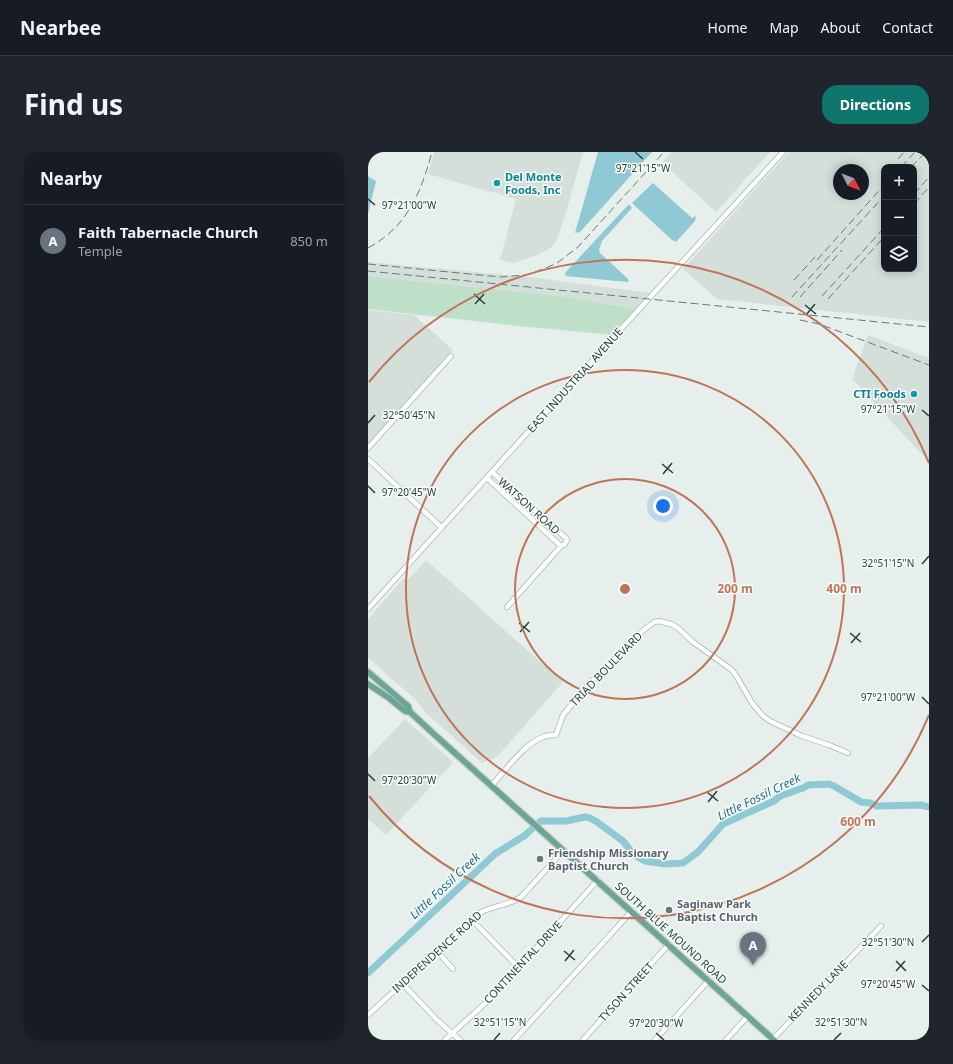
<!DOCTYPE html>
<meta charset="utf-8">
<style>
:root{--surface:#171b24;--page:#20242c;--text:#f1f3f6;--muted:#9ea1a6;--line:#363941;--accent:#0f766e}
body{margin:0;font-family:"Noto Sans",sans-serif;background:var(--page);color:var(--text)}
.controls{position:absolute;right:12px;top:12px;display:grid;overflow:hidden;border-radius:8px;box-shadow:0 2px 10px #0003}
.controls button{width:36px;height:36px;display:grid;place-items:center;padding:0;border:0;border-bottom:1px solid var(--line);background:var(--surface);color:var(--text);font:20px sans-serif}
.compass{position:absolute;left:465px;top:12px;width:36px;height:36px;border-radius:50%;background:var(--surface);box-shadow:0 2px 10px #0003;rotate:132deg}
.you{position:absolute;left:295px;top:354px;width:14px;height:14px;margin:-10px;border:3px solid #fff;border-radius:50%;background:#1a73e8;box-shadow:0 0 0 6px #1a73e833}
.badge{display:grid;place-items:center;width:26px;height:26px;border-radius:50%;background:var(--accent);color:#fff;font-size:13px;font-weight:700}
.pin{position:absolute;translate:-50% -33px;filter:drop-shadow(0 1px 2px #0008)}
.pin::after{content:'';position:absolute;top:21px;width:14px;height:12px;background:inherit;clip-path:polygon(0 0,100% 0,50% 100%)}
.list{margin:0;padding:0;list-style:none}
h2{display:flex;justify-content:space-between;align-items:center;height:52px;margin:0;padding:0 16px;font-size:17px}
h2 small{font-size:13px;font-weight:400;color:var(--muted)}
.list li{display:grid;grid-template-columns:26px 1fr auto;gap:12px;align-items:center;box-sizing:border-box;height:72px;padding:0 16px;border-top:1px solid var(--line)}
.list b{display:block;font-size:15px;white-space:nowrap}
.list p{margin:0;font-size:13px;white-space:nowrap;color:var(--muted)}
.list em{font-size:13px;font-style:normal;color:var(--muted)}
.icon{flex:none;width:22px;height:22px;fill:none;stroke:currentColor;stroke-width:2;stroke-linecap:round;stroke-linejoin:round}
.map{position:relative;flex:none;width:561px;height:888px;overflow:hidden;border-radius:16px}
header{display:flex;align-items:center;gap:24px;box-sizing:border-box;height:56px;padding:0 20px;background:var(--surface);border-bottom:1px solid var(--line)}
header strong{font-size:19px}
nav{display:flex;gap:22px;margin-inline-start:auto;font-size:14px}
.intro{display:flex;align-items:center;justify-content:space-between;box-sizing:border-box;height:96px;padding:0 24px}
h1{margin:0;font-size:28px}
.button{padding:10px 18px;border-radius:16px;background:var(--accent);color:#fff;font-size:14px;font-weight:700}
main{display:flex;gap:24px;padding:0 24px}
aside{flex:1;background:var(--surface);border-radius:16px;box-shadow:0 2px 10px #0003}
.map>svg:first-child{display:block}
.built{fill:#d4dfda;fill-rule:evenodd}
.green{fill:#bfe0c8}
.water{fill:#8ec9d4}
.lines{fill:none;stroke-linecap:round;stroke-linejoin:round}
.river{stroke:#8ec9d4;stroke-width:7}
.minor-casing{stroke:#a8b8b2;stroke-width:6}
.major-casing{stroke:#c2cac8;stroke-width:8}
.minor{stroke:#fff;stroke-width:4.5}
.major{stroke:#6aa596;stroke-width:5.5}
.rail{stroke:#5f7d75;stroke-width:1;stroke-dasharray:8 4;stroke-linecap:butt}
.ticks{fill:none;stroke:#24423a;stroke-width:1.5}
.ring{fill:none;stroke:#c07456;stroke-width:2}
.culture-dot{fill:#0f9aa8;stroke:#f7fbf9;stroke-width:1.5}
.worship-dot{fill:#6b7280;stroke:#f7fbf9;stroke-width:1.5}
.labels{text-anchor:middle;stroke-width:3;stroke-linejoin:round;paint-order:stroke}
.culture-label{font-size:11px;font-weight:bold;fill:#0d838f;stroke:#f7fbf9;text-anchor:start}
.street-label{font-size:11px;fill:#24423a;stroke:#f7fbf9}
.worship-label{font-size:11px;font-weight:bold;fill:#5b616d;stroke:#f7fbf9;text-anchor:start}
.water-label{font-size:12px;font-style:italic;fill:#1c6f80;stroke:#f7fbf9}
.ticks-label{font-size:10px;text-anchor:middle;fill:#24423a;stroke:#f7fbf9;stroke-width:3;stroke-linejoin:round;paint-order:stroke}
.centre{fill:#c07456;stroke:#f7fbf9;stroke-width:2}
.ring-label{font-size:12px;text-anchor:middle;font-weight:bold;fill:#c07456;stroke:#f7fbf9;stroke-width:3;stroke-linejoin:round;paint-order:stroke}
</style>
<header>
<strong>Nearbee</strong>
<nav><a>Home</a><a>Map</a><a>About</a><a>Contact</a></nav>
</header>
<div class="intro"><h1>Find us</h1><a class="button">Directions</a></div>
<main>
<aside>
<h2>Nearby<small></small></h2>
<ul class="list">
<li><span class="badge" style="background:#6b7280">A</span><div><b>Faith Tabernacle Church</b><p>Temple</p></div><em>850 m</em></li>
</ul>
</aside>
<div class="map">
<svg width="561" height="888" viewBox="0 0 561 888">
<rect width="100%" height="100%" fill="#e6efeb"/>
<path class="built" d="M66,0h149l-15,53 -10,32 -5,9 -13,8 -26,9 -14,-3 16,-61 -88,-25z
M303,0h99l-54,60 -54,-49z
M421,0h140v170l-212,-23 -34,-30zM516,15h30v102h-30zM471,18h24v24h-24z
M0,110l170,16 112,15 -15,16 -66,-12 -201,-21z
M0,158l46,5 39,35 -85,94z
M500,183l61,23v104l-77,-83z
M58,408l137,122 -65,74 -16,7 -57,-51 -10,-13 -47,-41v-39l36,-41 3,3z
M37,567l48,43 -2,3 -65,70 -18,-16v-61z"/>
<path class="green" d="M0,124l201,21 66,12 -22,26 -94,-9 -151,-17z"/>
<path class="water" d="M230,0h54l-72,80 -5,1z
M0,22l1,3 7,4 -8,33z
M285,31l39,35 4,-2 -1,5 -19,21 -4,-2 -40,-37z
M261,52l3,4 -30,33 -3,9 1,3 27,25 2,3 -2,1 -61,-6 -1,-3z"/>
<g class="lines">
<path class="river" d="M0,821l127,-119 29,-18 17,-15h25l19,-4 5,1 7,4 26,19 11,14 11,6 21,3 17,-1 15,-11 25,-28 51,-23 6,-5 23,-8 5,-3 21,-1 5,2 27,16 9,1 7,3 44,-1 8,2"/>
<defs>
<path id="minor" d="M0,296l83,-92
M0,307l73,68
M124,320l75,67 -2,5 -4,2 -54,61
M119,326l74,68
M0,457l253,-280 162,-177
M124,633c13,-14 33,-42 51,-48 4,-2 9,-2 13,-2l7,-20 23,-28 54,-54 14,-11 5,-1 12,3 7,4 15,14 39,28 5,7 15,26 11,13 7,5 32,15 27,9 19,8
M103,767l48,49
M69,799l16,18
M34,831l35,37 23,20
M0,863l107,-99c14,-11 32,-9 46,-19l43,-47
M0,883l6,5
M405,887l108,-113
M77,888l47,-43 106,-117
M146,888l118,-129
M215,888l86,-96
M287,888l54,-60
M358,888l22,-24"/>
<path id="major" d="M0,520l40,34 2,6 26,24 338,304
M0,532l21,14 16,13 5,1"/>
</defs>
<use href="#minor" class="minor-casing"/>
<use href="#major" class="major-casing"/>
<use href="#minor" class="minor"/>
<use href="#major" class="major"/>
<path class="rail" d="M530,7l6,-7
M533,15l14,-15
M543,15l15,-15
M546,42l15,-17
M546,52l15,-17
M0,96c39,-21 53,-55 64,-96
M449,108l67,-75
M0,112l132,13 26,-2 20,-7 11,-5 21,-16 86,-95
M0,119l561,56
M426,128l21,-23
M454,144l62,-68
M424,145l92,-101
M432,145l42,-47
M460,147l56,-62
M432,168l19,4 110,41"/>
</g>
<path class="ticks" d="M267,0l8,7M0,47l7,6M106,142l11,10M107,152l9,-10M437,153l11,9M438,163l9,-11M554,258l7,6M0,271l7,-8M294,312l11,9M295,322l9,-11M0,334l7,7M554,412l7,-8M151,471l11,9M152,480l9,-10M482,481l11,9M483,491l9,-10M554,545l7,7M0,622l7,7M339,640l11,9M340,650l9,-11M554,790l7,-7M196,799l11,9M197,809l9,-11M528,809l10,10M528,819l9,-10M554,833l7,6M288,881l8,7M126,888l6,-7M466,888l7,-7"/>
<g class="ring">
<circle cx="257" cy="437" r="110"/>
<circle cx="257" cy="437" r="219"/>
<path d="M561 563A329 329 0 0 1 1 644M1 230A329 329 0 0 1 561 311"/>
</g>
<g class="culture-dot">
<circle cx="129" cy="31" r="4"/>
<circle cx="546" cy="242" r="4"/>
</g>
<g class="worship-dot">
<circle cx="172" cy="707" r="4"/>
<circle cx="301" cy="758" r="4"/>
</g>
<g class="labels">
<g class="culture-label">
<text x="137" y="29">Del Monte<tspan x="137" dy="13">Foods, Inc</tspan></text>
<text x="538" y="246" text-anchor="end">CTI Foods</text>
</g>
<g class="street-label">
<text transform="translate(207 228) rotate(-48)" y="4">EAST INDUSTRIAL AVENUE</text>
<text transform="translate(161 354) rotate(42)" y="4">WATSON ROAD</text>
<text transform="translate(238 517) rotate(-46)" y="4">TRIAD BOULEVARD</text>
<text transform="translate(303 781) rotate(42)" y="4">SOUTH BLUE MOUND ROAD</text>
<text transform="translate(69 800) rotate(-42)" y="4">INDEPENDENCE ROAD</text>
<text transform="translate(155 810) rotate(-47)" y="4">CONTINENTAL DRIVE</text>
<text transform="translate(450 839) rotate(-46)" y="4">KENNEDY LANE</text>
<text transform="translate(258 840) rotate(-48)" y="4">TYSON STREET</text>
</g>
<g class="worship-label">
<text x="180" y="705">Friendship Missionary<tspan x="180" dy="13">Baptist Church</tspan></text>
<text x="309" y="756">Saginaw Park<tspan x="309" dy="13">Baptist Church</tspan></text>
</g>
<g class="water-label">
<text transform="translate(391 645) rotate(-26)" y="4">Little Fossil Creek</text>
<text transform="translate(77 734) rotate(-43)" y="4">Little Fossil Creek</text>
</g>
</g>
<g class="ticks-label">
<text x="275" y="20">97°21'15"W</text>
<text x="41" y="57">97°21'00"W</text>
<text x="520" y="261">97°21'15"W</text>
<text x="41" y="267">32°50'45"N</text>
<text x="41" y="344">97°20'45"W</text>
<text x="520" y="415">32°51'15"N</text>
<text x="520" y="549">97°21'00"W</text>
<text x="41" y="632">97°20'30"W</text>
<text x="520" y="794">32°51'30"N</text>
<text x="520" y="836">97°20'45"W</text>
<text x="132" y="874">32°51'15"N</text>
<text x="473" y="874">32°51'30"N</text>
<text x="288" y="875">97°20'30"W</text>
</g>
<circle cx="257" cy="437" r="6" class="centre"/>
<g class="ring-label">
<text x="367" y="441">200 m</text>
<text x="476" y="441">400 m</text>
<text x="490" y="674">600 m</text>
</g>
</svg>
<div class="controls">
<button>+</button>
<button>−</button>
<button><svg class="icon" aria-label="layers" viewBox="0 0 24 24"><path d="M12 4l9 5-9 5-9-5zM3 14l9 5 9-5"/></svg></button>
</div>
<svg class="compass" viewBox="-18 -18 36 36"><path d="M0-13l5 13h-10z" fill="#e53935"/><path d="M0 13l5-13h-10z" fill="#9ea1a6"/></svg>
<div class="you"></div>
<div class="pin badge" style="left:385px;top:813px;background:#6b7280">A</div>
</div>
</main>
